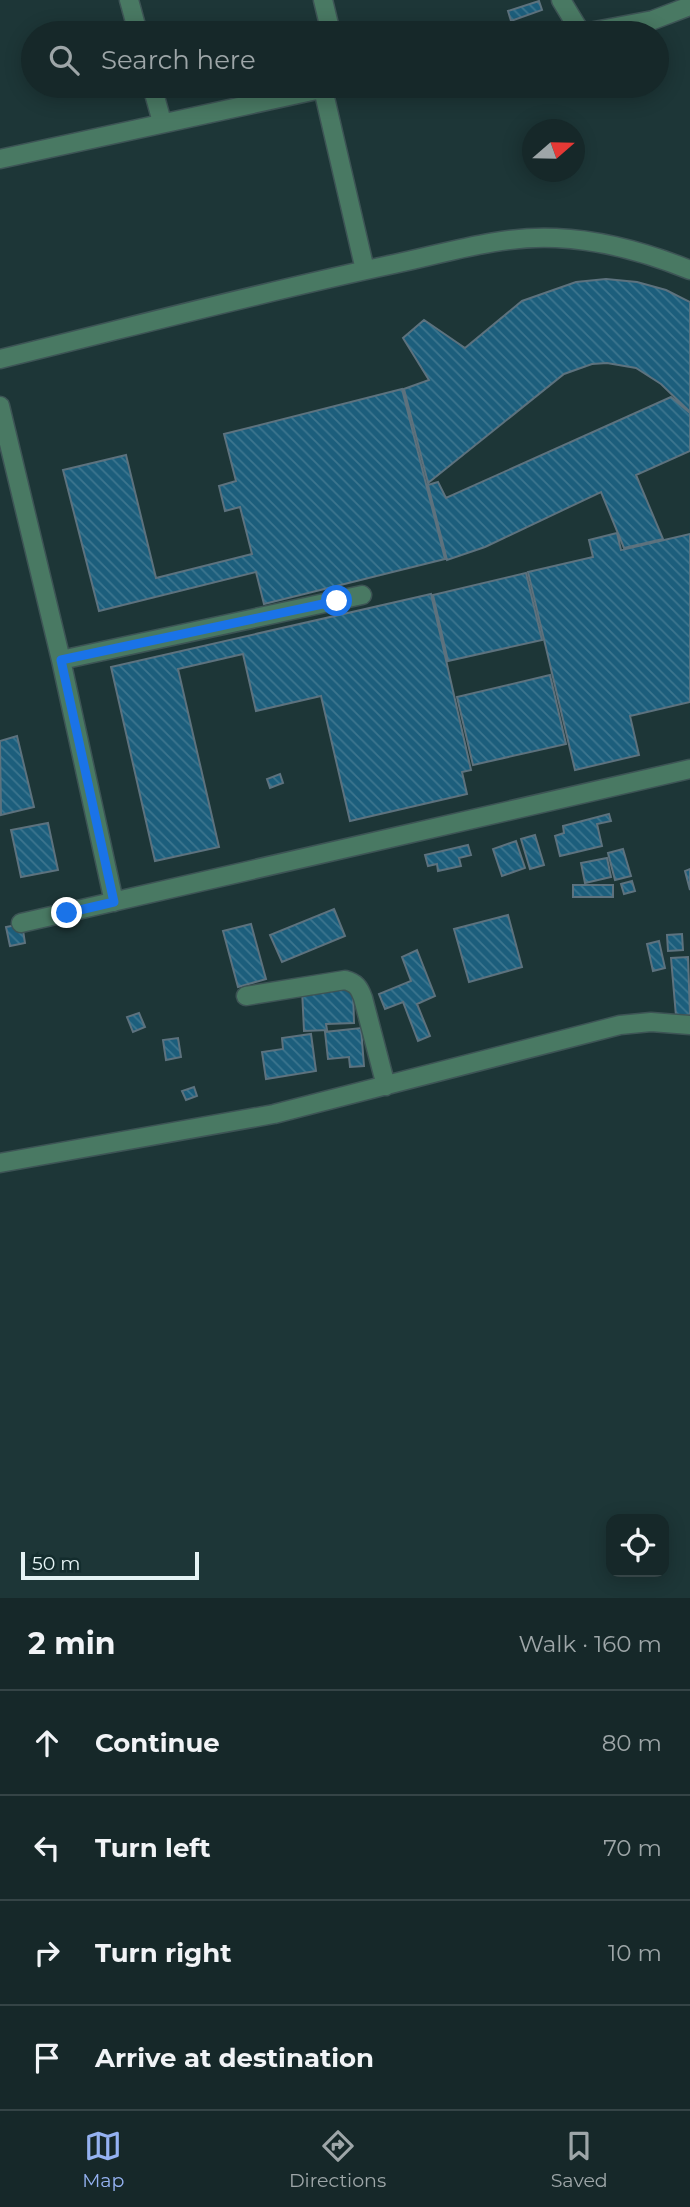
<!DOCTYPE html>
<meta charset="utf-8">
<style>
:root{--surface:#162829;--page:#1f3031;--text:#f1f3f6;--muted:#9ea6a8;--line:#354446;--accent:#95b2f1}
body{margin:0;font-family:Montserrat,sans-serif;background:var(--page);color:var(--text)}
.controls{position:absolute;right:21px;bottom:21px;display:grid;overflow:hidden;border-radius:14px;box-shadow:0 4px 18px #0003}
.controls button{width:63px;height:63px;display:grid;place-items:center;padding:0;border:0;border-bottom:2px solid var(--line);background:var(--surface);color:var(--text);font:35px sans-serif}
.compass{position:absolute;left:522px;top:119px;width:63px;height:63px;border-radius:50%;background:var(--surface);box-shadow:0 4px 18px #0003;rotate:70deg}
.scale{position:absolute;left:21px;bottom:18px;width:178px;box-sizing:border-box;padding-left:7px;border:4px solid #e5f3f4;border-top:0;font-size:19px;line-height:24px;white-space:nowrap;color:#e5f3f4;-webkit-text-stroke:5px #132c2d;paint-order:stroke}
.stop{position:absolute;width:21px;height:21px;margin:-16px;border:5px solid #1a73e8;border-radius:50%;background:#fff}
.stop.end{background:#1a73e8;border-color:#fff;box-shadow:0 2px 7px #0008}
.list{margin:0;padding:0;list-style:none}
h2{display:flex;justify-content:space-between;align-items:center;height:91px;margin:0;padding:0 28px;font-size:30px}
h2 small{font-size:23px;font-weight:400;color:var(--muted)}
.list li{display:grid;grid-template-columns:46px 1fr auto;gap:21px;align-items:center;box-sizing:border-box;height:105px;padding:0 28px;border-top:2px solid var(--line)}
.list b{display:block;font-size:26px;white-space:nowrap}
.list em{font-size:23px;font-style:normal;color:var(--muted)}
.icon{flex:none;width:38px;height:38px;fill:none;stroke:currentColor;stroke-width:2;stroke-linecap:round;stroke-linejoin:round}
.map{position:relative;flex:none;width:690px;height:1598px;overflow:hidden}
.search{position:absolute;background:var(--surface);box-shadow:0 4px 18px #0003;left:21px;right:21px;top:21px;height:77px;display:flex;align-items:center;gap:18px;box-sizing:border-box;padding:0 24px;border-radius:38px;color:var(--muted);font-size:26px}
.sheet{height:511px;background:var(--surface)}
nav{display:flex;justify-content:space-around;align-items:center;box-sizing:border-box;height:98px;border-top:2px solid var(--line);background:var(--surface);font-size:19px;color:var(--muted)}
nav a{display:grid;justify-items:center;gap:4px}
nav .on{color:var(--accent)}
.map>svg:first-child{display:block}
.building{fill:url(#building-back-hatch);stroke:#5d727e;stroke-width:2}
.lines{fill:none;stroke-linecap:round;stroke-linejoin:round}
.minor-casing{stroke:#3d5455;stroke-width:21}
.minor{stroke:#497963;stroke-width:18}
.route{stroke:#1a73e8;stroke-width:9}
</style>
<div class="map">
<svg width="690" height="1598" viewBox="0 0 690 1598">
<defs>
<pattern id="building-back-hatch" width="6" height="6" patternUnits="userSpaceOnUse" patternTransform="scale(1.75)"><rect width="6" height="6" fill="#1c5e7c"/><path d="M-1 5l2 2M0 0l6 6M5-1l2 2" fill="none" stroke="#3d768f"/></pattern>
</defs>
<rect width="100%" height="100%" fill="#1d3637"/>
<path class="building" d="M539,1l3,9 -31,11 -3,-10z
M606,279l31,3 29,8 24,12v110l-29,-28 -25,-16 -29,-5 -15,1 -28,10 -136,109 -24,-94 25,-9 -26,-42 21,-18 41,28 57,-47 54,-19z
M402,389l43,170 -181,45 -8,-32 -157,39 -36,-141 63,-15 30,123 96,-24 -12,-47 -15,4 -6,-25 17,-5 -12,-47z
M671,397l19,16v38l-54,24 27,64 -39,9 -23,-56 -116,55 -38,13 -19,-75 10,-3 8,16z
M617,533l4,17 69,-16v168l-60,14 9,39 -64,15 -47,-198 65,-15 -4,-17z
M526,573l16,67 -94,21 -15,-66z
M431,594l40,176 -9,2 5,22 -117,27 -29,-125 -65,15 -13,-57 -65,15 41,178 -64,14 -44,-194z
M550,675l16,69 -93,21 -16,-68z
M17,736l17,71 -33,8 -1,-74z
M280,774l3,9 -13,5 -3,-9z
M609,814l2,7 -14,3 5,22 -42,10 -5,-20 9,-3 -1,-7z
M48,823l10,47 -37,7 -10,-47z
M535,835l9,30 -14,4 -9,-30z
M516,841l9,27 -23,8 -9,-27z
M468,845l3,10 -12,3 2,8 -23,5 -1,-7 -9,2 -3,-11z
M623,849l8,27 -16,4 -7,-27z
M607,858l4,19 -26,6 -4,-20z
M690,869v21l-5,-19z
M632,881l3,10 -11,3 -3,-10z
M573,885h40v12h-40z
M334,909l11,27 -63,26 -12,-27z
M508,915l14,52 -53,15 -15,-53z
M22,924l3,19 -15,3 -4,-19z
M251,924l15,55 -28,8 -15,-56z
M682,934l1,16 -15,1 -1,-16z
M659,941l6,27 -12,3 -6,-27z
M417,950l18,46 -18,8 13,32 -12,5 -15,-39 -18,7 -6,-15 32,-13 -9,-24z
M688,957l2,58 -14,1 -5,-58z
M353,988l1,35 -28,1 1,6 -23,1 -2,-42z
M139,1013l6,14 -12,5 -6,-15z
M361,1028l3,38 -14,1 -1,-10 -21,2 -3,-27z
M311,1034l5,37 -50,8 -4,-27 21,-3 -1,-11z
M178,1038l3,19 -15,3 -3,-20z
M194,1087l3,9 -11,4 -4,-9z"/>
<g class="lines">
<defs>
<path id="minor" d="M129,0l9,33
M323,0l8,33
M561,0l20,33
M584,33l69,-13 37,-14
M152,86l10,36
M323,89l42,181
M0,159l335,-73
M0,359c131,-32 262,-67 394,-95 52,-11 108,-29 162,-26 46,2 92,15 134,32
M0,406l61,254 53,242
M61,660l301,-65
M21,923l669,-154
M246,996l99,-16c11,3 14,7 18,18l23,88
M0,1163l274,-49 346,-89 31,-3 39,3"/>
</defs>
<use href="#minor" class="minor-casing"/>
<use href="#minor" class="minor"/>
</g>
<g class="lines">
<path class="route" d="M67,913l47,-11 -53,-242 276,-59"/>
</g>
</svg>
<div class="controls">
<button><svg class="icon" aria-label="locate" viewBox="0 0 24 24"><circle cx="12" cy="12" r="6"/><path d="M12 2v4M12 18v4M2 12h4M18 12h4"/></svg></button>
</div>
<svg class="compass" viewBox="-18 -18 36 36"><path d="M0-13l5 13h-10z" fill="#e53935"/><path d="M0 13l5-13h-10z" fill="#9ea6a8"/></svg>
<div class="scale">50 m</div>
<div class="stop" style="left:337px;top:601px"></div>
<div class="stop end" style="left:67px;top:913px"></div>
<div class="search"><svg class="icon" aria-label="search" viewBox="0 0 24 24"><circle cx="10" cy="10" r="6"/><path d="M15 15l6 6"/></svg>Search here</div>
</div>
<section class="sheet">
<h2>2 min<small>Walk · 160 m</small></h2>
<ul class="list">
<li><svg class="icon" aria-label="ahead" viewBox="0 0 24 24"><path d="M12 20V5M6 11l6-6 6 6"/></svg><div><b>Continue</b></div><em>80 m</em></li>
<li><svg class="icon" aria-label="left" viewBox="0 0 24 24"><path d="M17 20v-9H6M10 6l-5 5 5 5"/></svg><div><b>Turn left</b></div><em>70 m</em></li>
<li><svg class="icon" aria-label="right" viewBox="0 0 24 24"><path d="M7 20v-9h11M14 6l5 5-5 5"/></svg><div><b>Turn right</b></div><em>10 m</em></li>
<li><svg class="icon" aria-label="arrive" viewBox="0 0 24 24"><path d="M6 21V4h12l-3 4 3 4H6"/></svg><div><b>Arrive at destination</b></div></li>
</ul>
</section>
<nav>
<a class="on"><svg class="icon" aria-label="map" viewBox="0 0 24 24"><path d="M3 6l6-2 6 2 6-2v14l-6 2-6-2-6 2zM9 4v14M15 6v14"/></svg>Map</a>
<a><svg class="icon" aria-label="directions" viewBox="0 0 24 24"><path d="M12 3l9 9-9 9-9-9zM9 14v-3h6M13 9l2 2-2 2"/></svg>Directions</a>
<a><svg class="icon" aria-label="saved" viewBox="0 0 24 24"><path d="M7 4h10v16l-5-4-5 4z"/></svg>Saved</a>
</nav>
